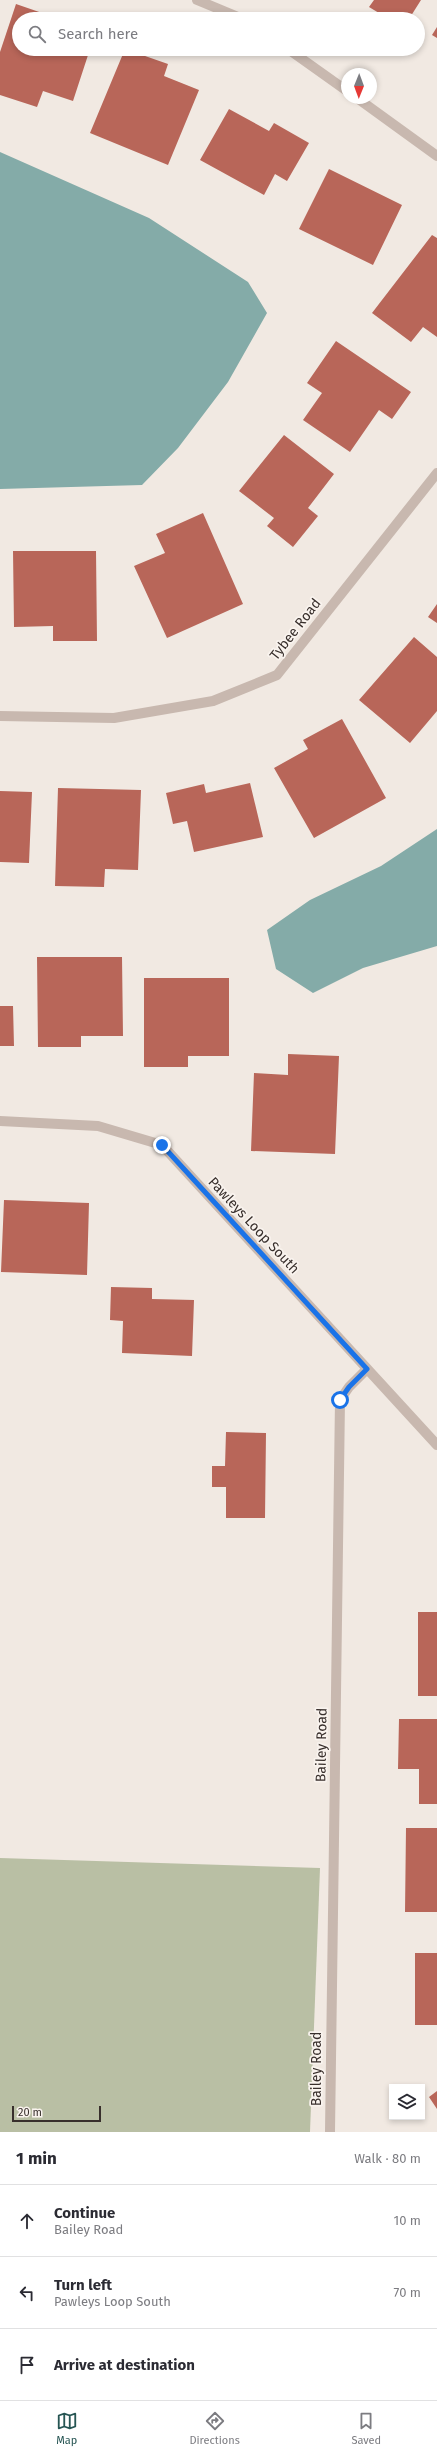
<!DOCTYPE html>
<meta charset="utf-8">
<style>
:root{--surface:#fff;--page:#f2f2f3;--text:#2b2b33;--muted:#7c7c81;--line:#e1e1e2;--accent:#265553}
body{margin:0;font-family:"Fira Sans",sans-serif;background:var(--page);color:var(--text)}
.controls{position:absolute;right:12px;bottom:12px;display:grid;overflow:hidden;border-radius:0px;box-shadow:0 2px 6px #0003}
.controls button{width:36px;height:36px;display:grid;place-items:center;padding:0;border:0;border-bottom:1px solid var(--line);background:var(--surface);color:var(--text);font:20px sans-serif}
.compass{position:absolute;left:341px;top:68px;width:36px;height:36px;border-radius:50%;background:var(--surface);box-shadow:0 2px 6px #0003;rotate:181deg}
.scale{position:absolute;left:12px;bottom:10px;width:89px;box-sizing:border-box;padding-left:4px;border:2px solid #382f2c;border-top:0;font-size:11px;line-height:14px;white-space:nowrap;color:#382f2c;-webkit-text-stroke:3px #f9f3ee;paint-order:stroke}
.stop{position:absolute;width:12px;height:12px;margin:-9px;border:3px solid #1a73e8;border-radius:50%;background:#fff}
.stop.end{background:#1a73e8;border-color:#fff;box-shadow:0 1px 4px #0008}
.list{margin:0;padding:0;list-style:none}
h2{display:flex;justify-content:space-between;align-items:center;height:52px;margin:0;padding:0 16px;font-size:17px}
h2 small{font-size:13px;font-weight:400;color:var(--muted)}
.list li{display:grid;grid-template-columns:26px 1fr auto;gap:12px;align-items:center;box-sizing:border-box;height:72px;padding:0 16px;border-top:1px solid var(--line)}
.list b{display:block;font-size:15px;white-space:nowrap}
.list p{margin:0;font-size:13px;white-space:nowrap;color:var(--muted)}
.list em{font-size:13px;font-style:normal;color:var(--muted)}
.icon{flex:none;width:22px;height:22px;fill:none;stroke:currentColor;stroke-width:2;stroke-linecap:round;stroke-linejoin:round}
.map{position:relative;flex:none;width:437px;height:2132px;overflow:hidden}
.search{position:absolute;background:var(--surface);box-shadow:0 2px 6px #0003;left:12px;right:12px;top:12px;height:44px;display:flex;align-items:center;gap:10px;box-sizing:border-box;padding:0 14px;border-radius:22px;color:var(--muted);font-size:15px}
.sheet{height:268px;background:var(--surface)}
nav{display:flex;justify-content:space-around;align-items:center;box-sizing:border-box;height:56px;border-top:1px solid var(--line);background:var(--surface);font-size:11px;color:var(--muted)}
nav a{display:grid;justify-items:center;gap:2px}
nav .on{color:var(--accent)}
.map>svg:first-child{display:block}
.green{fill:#b9bfa4}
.water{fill:#84aba8}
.building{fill:#b86659}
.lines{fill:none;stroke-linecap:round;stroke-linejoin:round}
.minor{stroke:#c8b8af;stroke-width:10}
.route{stroke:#1a73e8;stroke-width:5}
.labels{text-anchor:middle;stroke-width:3.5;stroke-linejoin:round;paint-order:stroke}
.street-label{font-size:14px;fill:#382f2c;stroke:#f9f3ee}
</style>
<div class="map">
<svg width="437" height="2132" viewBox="0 0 437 2132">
<rect width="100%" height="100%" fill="#f1e9e2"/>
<path class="green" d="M0,1858l320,10 -10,264h-310z"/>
<path class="water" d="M0,152l149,66 99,64 19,31 -39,69 -50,66 -36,37 -142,4z
M437,829v117l-74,22 -50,25 -37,-24 -9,-39 43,-30 71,-34z"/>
<path class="building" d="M374,0h47l-12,19h-20l-20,-12z
M16,4l29,10 -1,5h-25v30h71l-17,52 -30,-10 -6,16 -37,-12v-43z
M437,27v11l-5,-3z
M125,49l43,15 -4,12 35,14 -31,75 -78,-32z
M229,109l40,22 5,-8 35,20 -22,38 -12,-7 -11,21 -64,-35z
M329,169l73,36 -29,60 -74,-36z
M432,235l5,3v99l-14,-10 -12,15 -39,-29z
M336,341l75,51 -19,27 -13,-9 -29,42 -47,-32 19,-27 -15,-10z
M284,435l50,39 -26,34 10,8 -25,31 -26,-21 7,-8 -35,-27z
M203,513l40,91 -76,34 -33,-72 31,-13 -9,-19z
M13,551h83l1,90h-44v-15l-39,1z
M437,604v19l-9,-6z
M414,637l23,20v54l-27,32 -51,-43z
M342,719l44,79 -72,40 -40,-70 34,-19 -5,-9z
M250,783l13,54 -69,15 -7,-31 -14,3 -7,-31 38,-9 2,9z
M58,788l83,2 -3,80 -33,-1 -1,18 -49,-1z
M0,791l32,1 -3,71 -29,-1z
M37,957h85l1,79h-42v11h-43z
M144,978h85v78h-41v11h-44z
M0,1006h13l1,40h-14z
M288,1054l51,2 -4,98 -84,-3 3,-78 34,2z
M4,1200l85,3 -2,72 -86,-3z
M111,1287l41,1v11l42,1 -2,56 -70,-3 1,-32 -13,-1z
M226,1432l40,1 -1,85h-39v-31h-14v-21h13z
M418,1612h19v84h-19z
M399,1719h38v85h-18v-35h-21z
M406,1828h31v84h-32z
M415,1953h22v72h-22z
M437,2091v18l-8,-12z"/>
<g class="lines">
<path class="minor" d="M197,0l46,19
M288,49l59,42
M357,98l80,58
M0,716l114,2 99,-17 64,-26 160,-202
M0,1121l98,5 64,19 275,300
M330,2132l10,-732 9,-13 18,-18"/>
</g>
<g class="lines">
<path class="route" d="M162,1145l205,224 -18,18 -9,13"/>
</g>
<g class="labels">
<g class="street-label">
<text transform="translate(295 629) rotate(-52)" y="5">Tybee Road</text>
<text transform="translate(254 1225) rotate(47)" y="5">Pawleys Loop South</text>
<text transform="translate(321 1745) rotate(-89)" y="5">Bailey Road</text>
<text transform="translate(316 2069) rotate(-90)" y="5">Bailey Road</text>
</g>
</g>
</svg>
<div class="controls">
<button><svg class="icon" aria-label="layers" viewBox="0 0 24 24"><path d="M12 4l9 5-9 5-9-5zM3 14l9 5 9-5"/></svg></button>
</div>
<svg class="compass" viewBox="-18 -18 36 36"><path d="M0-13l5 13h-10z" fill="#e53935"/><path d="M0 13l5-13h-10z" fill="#7c7c81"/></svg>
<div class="scale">20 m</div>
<div class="stop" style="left:340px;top:1400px"></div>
<div class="stop end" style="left:162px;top:1145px"></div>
<div class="search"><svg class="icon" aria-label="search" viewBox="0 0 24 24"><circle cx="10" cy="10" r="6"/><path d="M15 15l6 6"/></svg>Search here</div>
</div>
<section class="sheet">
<h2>1 min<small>Walk · 80 m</small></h2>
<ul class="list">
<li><svg class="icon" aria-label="ahead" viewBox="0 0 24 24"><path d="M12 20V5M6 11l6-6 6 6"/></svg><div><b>Continue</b><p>Bailey Road</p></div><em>10 m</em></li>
<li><svg class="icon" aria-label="left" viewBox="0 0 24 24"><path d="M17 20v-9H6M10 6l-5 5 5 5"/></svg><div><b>Turn left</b><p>Pawleys Loop South</p></div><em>70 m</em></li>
<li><svg class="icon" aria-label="arrive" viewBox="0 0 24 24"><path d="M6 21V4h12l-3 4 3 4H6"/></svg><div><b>Arrive at destination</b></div></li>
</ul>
</section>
<nav>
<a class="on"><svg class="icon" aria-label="map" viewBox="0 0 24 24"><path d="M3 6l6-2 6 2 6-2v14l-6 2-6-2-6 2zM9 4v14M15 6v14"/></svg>Map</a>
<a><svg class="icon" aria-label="directions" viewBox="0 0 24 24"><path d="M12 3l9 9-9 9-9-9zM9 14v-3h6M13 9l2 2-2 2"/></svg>Directions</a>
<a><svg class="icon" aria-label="saved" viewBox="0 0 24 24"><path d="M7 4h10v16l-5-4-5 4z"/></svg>Saved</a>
</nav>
